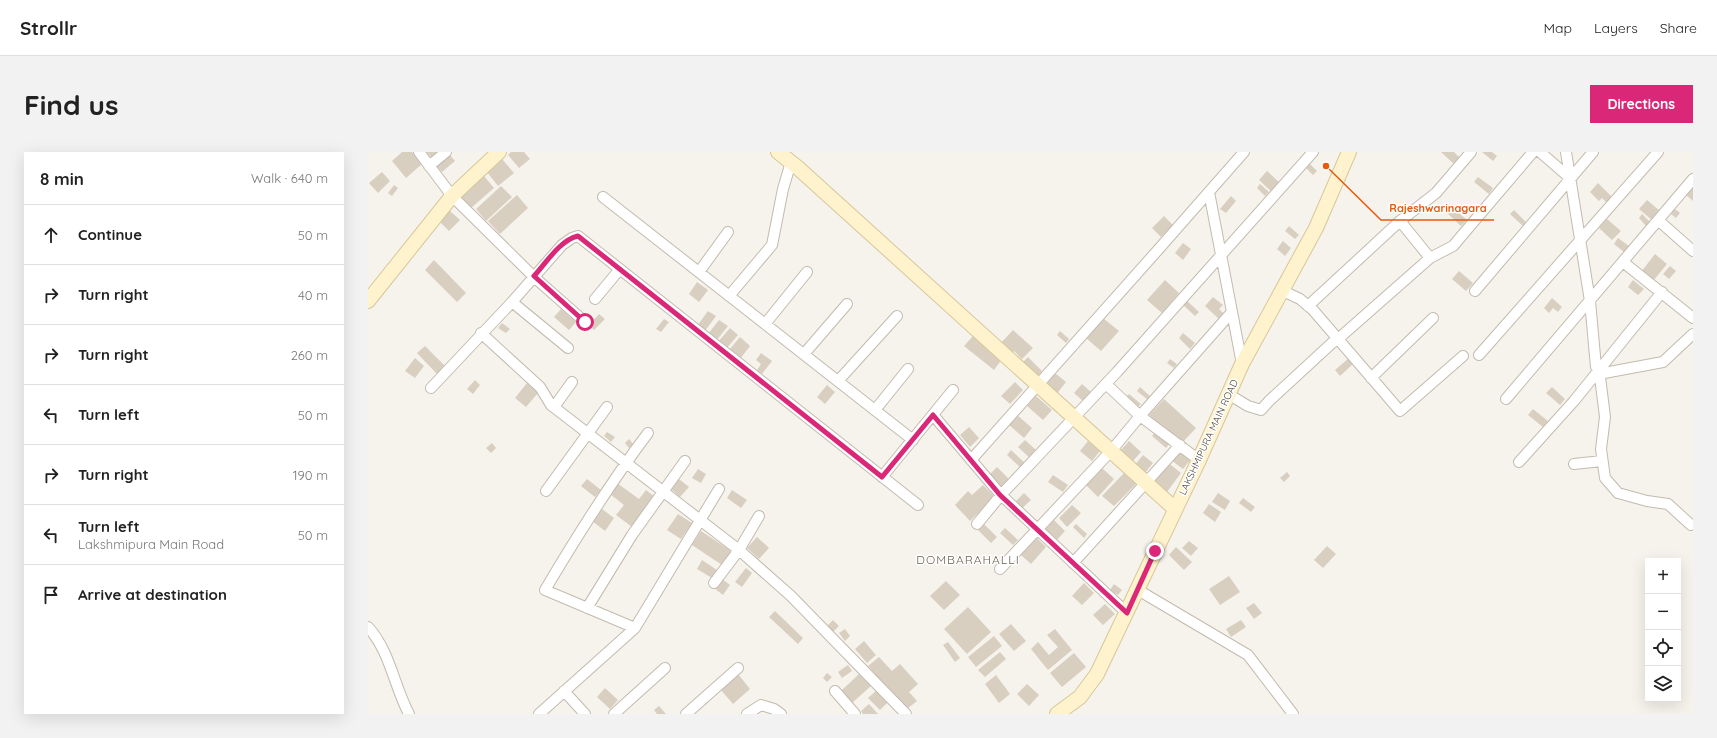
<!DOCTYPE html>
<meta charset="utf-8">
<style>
:root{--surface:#fff;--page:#f2f2f2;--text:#222;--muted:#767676;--line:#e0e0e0;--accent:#db2777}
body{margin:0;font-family:Quicksand,sans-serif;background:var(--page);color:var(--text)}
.controls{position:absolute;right:12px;bottom:12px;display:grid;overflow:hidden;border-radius:0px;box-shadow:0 4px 16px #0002}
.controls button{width:36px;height:36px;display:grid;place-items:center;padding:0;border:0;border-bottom:1px solid var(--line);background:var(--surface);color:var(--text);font:20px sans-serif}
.stop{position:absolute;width:12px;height:12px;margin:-9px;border:3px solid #db2777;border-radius:50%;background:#fff}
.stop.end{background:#db2777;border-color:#fff;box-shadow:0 1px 4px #0008}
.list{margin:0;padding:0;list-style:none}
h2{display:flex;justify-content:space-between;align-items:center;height:52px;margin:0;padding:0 16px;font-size:17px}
h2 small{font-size:13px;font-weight:400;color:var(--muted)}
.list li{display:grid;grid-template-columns:26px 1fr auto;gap:12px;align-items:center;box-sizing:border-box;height:60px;padding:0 16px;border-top:1px solid var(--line)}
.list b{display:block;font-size:15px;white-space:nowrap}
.list p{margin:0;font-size:13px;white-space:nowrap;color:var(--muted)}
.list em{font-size:13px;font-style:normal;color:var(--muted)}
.icon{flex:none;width:22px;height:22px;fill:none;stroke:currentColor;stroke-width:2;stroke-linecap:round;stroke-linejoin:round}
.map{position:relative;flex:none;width:1325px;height:562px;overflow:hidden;border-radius:0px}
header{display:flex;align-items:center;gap:24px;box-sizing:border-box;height:56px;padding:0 20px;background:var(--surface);border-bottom:1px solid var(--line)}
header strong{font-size:19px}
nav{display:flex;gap:22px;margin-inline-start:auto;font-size:14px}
.intro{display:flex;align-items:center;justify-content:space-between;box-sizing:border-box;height:96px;padding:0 24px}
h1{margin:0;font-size:28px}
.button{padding:10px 18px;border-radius:0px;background:var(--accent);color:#fff;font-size:14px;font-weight:700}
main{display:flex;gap:24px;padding:0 24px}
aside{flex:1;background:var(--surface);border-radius:0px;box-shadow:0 4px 16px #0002}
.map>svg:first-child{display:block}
.building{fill:#d8cfc1}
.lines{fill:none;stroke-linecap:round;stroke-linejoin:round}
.street-casing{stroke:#c2bbae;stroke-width:12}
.secondary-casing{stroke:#d6c79b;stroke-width:16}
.street{stroke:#fff;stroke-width:10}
.secondary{stroke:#fff3cd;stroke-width:14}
.route{stroke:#db2777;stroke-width:5}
.labels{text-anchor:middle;stroke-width:3;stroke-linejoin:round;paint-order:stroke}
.street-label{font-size:10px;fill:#4b4439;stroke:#fff}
.quarter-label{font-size:12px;letter-spacing:1px;fill:#6e6250;stroke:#fff}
.leader{fill:none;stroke:#e8590c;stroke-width:1.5}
.callout-dot{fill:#e8590c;stroke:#fff;stroke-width:1.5}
.callout-label{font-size:11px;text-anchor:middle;font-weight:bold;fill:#e8590c;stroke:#fff;stroke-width:3;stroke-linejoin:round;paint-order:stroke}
</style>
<header>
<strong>Strollr</strong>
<nav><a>Map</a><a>Layers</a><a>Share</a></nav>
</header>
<div class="intro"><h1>Find us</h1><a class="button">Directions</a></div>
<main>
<aside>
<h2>8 min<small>Walk · 640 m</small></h2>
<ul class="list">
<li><svg class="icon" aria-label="ahead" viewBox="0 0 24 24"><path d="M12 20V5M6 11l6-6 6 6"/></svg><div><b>Continue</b></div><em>50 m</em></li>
<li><svg class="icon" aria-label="right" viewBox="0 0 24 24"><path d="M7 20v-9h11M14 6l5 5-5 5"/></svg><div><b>Turn right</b></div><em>40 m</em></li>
<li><svg class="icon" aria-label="right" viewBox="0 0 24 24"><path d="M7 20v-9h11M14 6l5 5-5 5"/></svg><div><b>Turn right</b></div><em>260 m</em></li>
<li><svg class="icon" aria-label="left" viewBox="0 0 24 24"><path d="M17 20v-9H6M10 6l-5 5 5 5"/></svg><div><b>Turn left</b></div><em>50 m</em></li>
<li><svg class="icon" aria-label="right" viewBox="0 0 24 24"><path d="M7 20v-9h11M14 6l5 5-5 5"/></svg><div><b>Turn right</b></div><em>190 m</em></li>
<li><svg class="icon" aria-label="left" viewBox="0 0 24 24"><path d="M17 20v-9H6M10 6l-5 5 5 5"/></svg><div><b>Turn left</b><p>Lakshmipura Main Road</p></div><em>50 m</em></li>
<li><svg class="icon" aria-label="arrive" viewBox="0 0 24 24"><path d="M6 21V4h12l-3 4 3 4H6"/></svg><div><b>Arrive at destination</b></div></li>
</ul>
</aside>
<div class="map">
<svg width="1325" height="562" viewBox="0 0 1325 562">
<rect width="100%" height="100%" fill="#f6f3ec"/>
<path class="building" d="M34,0h10l10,12 -16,14 -14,-17z
M58,0h13l-7,6z
M143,0h13l6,7 -11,9 -11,-13z
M1073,0h13l7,7 -6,6z
M1114,0h10l5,4 -4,5z
M80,1l7,8 -13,11 -7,-8z
M134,7l12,14 -16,13 -11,-14z
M942,12l7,7 -4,4 -7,-7z
M899,19l13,12 -8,9 -13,-12z
M14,20l8,9 -12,12 -9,-10z
M116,24l10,12 -23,20 -10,-11z
M1110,25l15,11 -4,6 -15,-12z
M1230,31l14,14 -5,6 -5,-5 -3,3 -9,-9z
M892,32l9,8 -4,4 -8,-8z
M26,33l4,3 -6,8 -4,-3z
M1325,33v16l-7,-6z
M133,34l11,11 -26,24 -10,-12z
M149,43l11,13 -28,26 -12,-13z
M863,44l5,5 -10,12 -6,-4z
M1279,48l13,11 -8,9 -13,-11z
M1084,55l15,13 -6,6 -14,-13z
M1307,57l5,4 -4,5 -5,-4z
M1146,58l12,12 -3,4 -13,-12z
M82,59l10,9 -11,11 -10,-10z
M1274,62l8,8 -4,4 -7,-8z
M796,64l9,9 -12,12 -9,-9z
M1239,67l14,12 -9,9 -13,-12z
M921,74l10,9 -4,4 -10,-8z
M1250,86l11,8 -5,6 -10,-8z
M915,89l8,7 -6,8 -8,-7z
M815,91l8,6 -8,11 -8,-7z
M1287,102l12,10 -14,17 -12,-9z
M66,108l32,33 -9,9 -32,-32z
M1302,114l6,5 -7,8 -6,-5z
M1091,119l14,12 -7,8 -14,-12z
M797,128l14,13 -17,20 -15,-13z
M1265,128l11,9 -6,6 -10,-8z
M329,130l11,8 -9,12 -10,-8z
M845,145l10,8 -4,4 5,5 -5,5 -14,-13z
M1184,146l10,9 -4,5 -5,-4 -4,5 -5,-5z
M818,148l13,12 -4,4 -13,-12z
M193,157l15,13 -7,8 -15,-13z
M340,159l8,5 -11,15 -8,-5z
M231,162l6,5 -11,11 -5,-5z
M735,166l16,13 -18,20 -15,-13z
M296,167l5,3 -8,10 -5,-3z
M351,168l9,6 -12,15 -8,-7z
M134,171l8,6 -4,4 -8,-5z
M362,176l8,7 -12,14 -8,-7z
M645,178l20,18 -11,11 -8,-8 -4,5 -11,-11z
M692,179l9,8 -3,4 -9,-8z
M815,181l12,10 -5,6 -11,-11z
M605,184l29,23 -8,11 -30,-24z
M372,185l10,9 -10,13 -11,-9z
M57,194l20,20 -8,8 -20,-21z
M393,201l11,8 -10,13 -5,-4 4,-6 -5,-4z
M660,205l14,14 -7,8 -15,-14z
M47,206l9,8 -9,12 -10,-7z
M981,206l5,5 -14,13 -5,-6z
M802,207l7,5 -3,4 -7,-5z
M687,221l11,9 -11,14 -12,-9z
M107,228l5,5 -7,9 -6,-5z
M647,230l8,8 -13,14 -9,-8z
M159,231l11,10 -12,14 -11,-9z
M714,232l9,8 -8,9 -9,-8z
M459,233l8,7 -10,12 -8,-7z
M772,235l11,10 -3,3 -11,-9z
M1184,235l13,12 -5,6 -14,-12z
M761,242l12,10 -4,4 -12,-10z
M668,244l16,14 -9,10 -16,-14z
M796,247l32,29 -15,16 -32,-29z
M1165,257l15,12 -5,6 -15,-12z
M649,263l15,13 -8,10 -15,-13z
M601,275l10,11 -9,9 -10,-12z
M788,279l14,12 -4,5 -14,-12z
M239,280l8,5 -4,5 -7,-6z
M261,287l4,5 -4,4 -4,-5z
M657,288l12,11 -6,8 -13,-12z
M720,289l12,10 -8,10 -12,-10z
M761,289l12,11 -9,10 -12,-11z
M124,291l4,5 -5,5 -5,-5z
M643,298l14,13 -4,5 -14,-13z
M811,298l12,9 -8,10 -12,-9z
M775,303l10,8 -9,11 -10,-8z
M799,310l14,11 -14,19 -14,-11z
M629,315l13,13 -9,9 -13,-13z
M734,316l12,11 -16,18 -12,-12z
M330,317l8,5 -5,9 -9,-5z
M919,320l3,4 -6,6 -4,-4z
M756,321l12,11 -22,22 -12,-10z
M685,323l15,10 -5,7 -15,-10z
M219,327l14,11 -6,7 -14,-11z
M311,327l10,8 -9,10 -9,-8z
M249,331l22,16 7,-9 9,7 -23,30 -16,-12 8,-10 -14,-11z
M615,333l12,12 -25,24 -15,-16 13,-14 4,4z
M364,338l15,10 -6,8 -14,-10z
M656,341l7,7 -11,10 -6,-7z
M850,341l12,8 -5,9 -13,-8z
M875,346l12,9 -4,5 -12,-9z
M841,352l12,8 -6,10 -12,-9z
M704,353l9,8 -14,14 -8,-9z
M234,357l12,9 -9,13 -13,-10z
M310,362l14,9 -11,16 -14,-9z
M686,368l11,11 -9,10 -11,-11z
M616,372l13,13 -6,6 -13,-13z
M708,372l11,10 -3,4 -11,-11z
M637,376l13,12 -5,5 -13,-12z
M333,379l30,20 -9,14 -30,-20z
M389,385l12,11 -10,11 -12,-11z
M669,386l9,9 -15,17 -10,-9z
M821,389l9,7 -7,8 -9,-8z
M959,394l9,8 -13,14 -9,-8z
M808,395l16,15 -8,8 -15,-15z
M334,408l15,10 -5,8 -15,-9z
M378,416l6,5 -10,14 -7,-5z
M861,424l11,16 -20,13 -11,-16z
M353,426l9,7 -7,10 -9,-7z
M578,429l14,14 -16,15 -14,-14z
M716,431l10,10 -12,12 -10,-9z
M746,432l8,6 -4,5 -8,-5z
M886,451l8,10 -8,6 -8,-11z
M737,452l10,10 -12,11 -10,-10z
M600,455l23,25 -24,22 -23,-25z
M407,459l28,27 -5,6 -29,-27z
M465,468l6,6 -6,6 -6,-6z
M873,468l5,7 -15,10 -5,-8z
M643,472l15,17 -12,10 -15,-17z
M477,477l5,7 -5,5 -6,-8z
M687,477l17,21 -24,20 -17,-21 7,-7 11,13 9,-8 -11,-12z
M626,484l8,10 -26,21 -8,-10z
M496,489l12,14 -9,8 -12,-14z
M580,490l12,16 -5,4 -12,-17z
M632,500l6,7 -21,18 -7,-7z
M706,501l12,14 -24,20 -12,-14z
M511,505l13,14 8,-7 18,20 -9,8 8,9 -10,8 -39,-43z
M480,513l4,6 -10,7 -4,-6z
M459,521l5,4 -5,5 -4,-4z
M370,522l12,15 -17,15 -13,-15z
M491,522l12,12 -19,17 -11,-12z
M628,523l14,19 -11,9 -14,-19z
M659,532l12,11 -10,11 -12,-12z
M237,536l13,12 -8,9 -13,-12z
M508,539l12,11 -8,8 -12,-12z
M501,552l9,10h-15l-2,-3z
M291,554l7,8h-9l-3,-4z"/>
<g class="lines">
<defs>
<path id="street" d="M51,0l33,44 82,81 51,45
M1172,0l30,26
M1198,0l24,149 6,66 8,6 59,-11 30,-28
M61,14l17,-14
M841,40l33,172
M235,45l310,243
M1290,68l35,31
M1032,69l30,37
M1255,110l70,56
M331,120l29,-40
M913,138l19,9 13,11 87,101 63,-55
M1107,139l118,-139
M361,144l43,-51 11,-56 8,-27
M227,147l25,-30
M144,150l56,46
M940,154l92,-85 36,-28 35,-41
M397,172l42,-52
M113,181l59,54 11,18 188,145 52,46 115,118
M436,202l43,-50
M1111,203l179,-203
M1231,217l6,48 -4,32 4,29 13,15 29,8 21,3 23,21
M1003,226l62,-60
M470,229l59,-65
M63,236l81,-86 50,-57 10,-7 6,-2 340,269
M860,242l20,12 13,4 8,-9 63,-58 6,-4 92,-81 23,-12 80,-94
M1138,247l187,-220
M186,255l18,-25
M507,258l33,-41
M565,263l68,80 126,118
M603,308l186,-209 87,-99
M831,308l-59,-44 91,-103
M1151,310l55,-61 88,-109
M1206,312l28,-3
M514,325l71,-87
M178,339l61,-84
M609,372l24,-29 116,-123 196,-220
M705,411l107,-118
M632,417l111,-118 29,-35 -34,-32
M346,431l25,-33 20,-34
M770,438l110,65 45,59
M219,456l45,-73 53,-74
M0,475c22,24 26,59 41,87
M267,476l-90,-38c32,-54 65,-107 103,-157
M196,539l21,23
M467,539l20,23
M171,562l96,-86 84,-139
M246,562l51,-46
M318,562l52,-46
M379,562l14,-9 13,4 7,5"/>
<path id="secondary" d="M410,0l19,15 378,342
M0,149l84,-105 47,-44
M689,562l23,-17 17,-23 102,-214 43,-96 74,-136 33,-76"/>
</defs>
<use href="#street" class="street-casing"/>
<use href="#secondary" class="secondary-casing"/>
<use href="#street" class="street"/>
<use href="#secondary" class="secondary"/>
</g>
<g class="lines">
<path class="route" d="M217,170l-51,-46c12,-13 26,-36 44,-40l304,241 51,-62 67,80 127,118 28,-62"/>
</g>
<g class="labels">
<g class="street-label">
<text transform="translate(840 285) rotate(-65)" y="4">LAKSHMIPURA MAIN ROAD</text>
</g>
<g class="quarter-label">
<text x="600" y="412">DOMBARAHALLI</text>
</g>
</g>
<path class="leader" d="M958 14L1013 68H1126"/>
<circle class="callout-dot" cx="958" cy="14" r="4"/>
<g class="callout-label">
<text x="1070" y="60">Rajeshwarinagara</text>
</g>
</svg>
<div class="controls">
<button>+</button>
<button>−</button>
<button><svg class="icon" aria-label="locate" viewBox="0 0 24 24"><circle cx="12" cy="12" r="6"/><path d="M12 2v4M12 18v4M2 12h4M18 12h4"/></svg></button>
<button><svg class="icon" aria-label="layers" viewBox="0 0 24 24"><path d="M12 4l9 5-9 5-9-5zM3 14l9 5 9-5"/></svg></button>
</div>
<div class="stop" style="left:217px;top:170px"></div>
<div class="stop end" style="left:787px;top:399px"></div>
</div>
</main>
